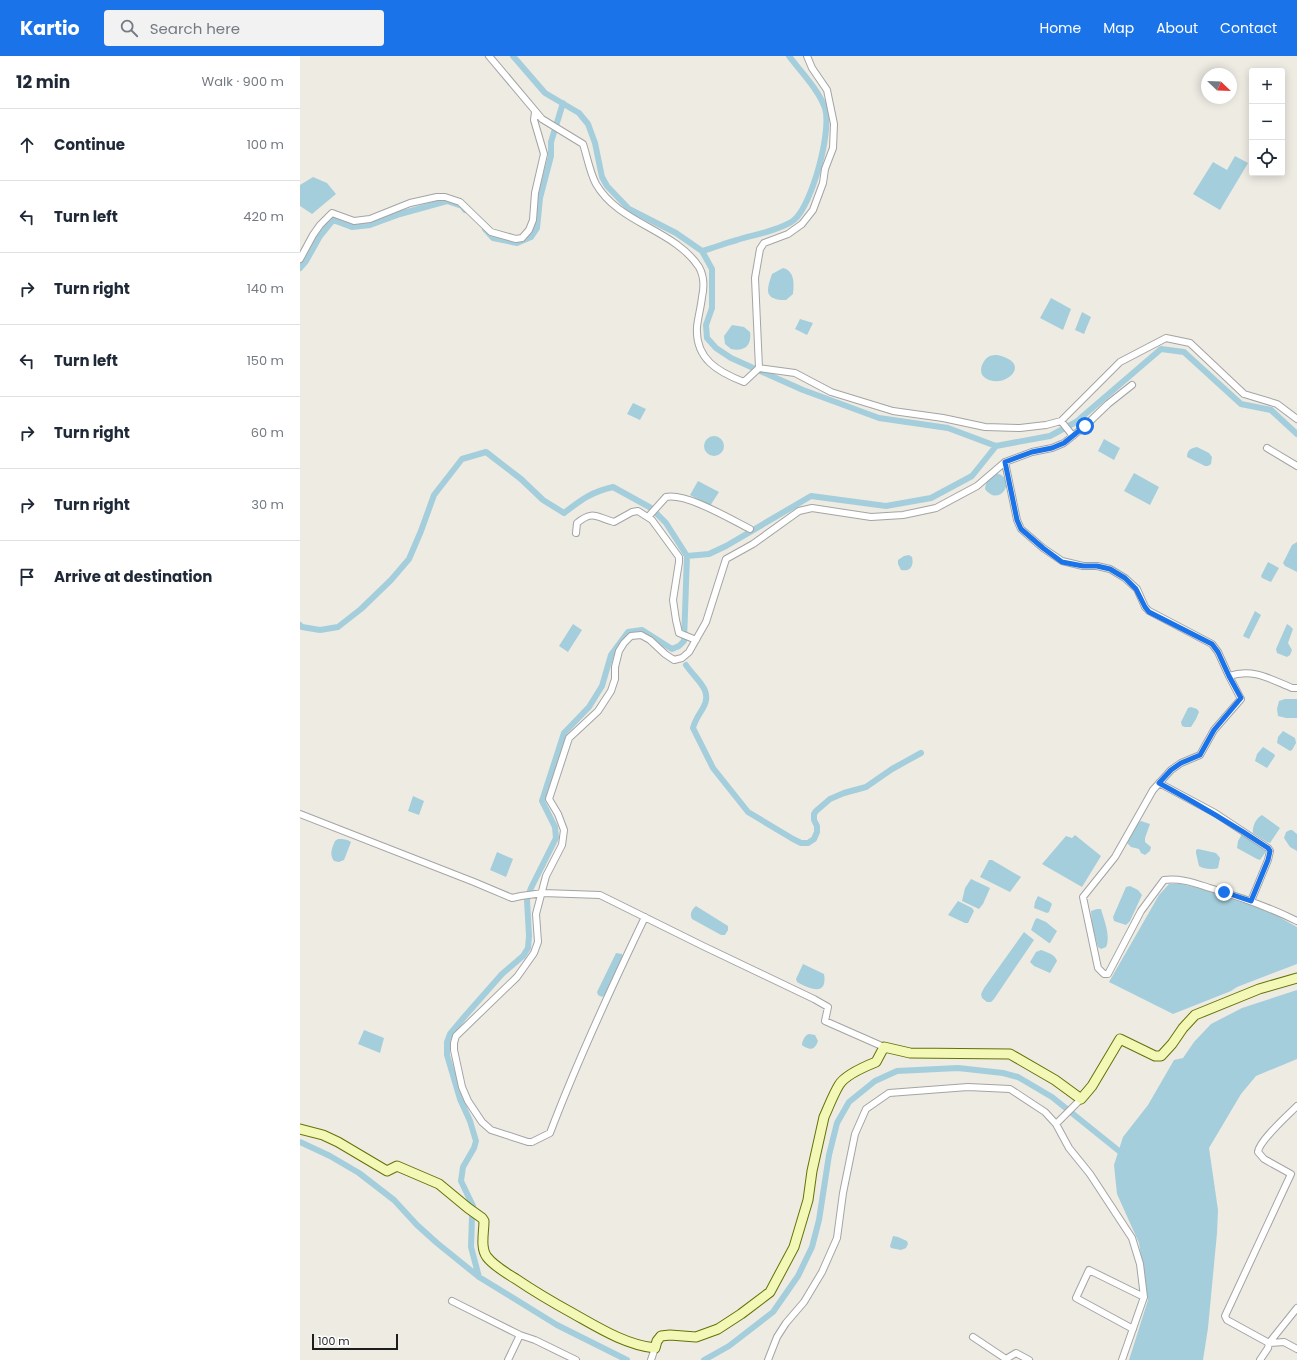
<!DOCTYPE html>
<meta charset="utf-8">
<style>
:root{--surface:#fff;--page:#f2f2f3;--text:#1f2937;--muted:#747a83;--line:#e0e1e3;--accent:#1a73e8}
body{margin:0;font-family:Poppins,sans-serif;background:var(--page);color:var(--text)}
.controls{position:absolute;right:12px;top:12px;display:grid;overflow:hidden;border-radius:4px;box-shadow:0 2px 10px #0003}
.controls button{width:36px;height:36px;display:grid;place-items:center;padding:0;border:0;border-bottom:1px solid var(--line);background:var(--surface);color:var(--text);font:20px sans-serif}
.compass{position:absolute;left:901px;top:12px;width:36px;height:36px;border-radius:50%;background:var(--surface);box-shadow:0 2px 10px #0003;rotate:113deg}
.scale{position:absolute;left:12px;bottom:10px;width:86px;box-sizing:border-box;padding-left:4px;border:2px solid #1d1d1d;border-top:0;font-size:11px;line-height:14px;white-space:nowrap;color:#1d1d1d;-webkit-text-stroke:3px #fff;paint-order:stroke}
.stop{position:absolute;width:12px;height:12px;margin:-9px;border:3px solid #1a73e8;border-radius:50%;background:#fff}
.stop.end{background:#1a73e8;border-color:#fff;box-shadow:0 1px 4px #0008}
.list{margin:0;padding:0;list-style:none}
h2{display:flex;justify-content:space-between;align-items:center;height:52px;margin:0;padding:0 16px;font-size:17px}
h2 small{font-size:13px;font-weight:400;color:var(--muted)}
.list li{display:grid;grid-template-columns:26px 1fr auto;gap:12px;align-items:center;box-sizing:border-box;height:72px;padding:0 16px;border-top:1px solid var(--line)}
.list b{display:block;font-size:15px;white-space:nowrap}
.list em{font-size:13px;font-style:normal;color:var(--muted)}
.icon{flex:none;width:22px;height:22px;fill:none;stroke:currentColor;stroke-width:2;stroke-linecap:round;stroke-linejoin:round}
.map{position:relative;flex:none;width:997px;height:1304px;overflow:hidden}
header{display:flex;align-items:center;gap:24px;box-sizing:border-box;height:56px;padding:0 20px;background:var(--accent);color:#fff}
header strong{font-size:19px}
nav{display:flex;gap:22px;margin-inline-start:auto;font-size:14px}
.search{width:280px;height:36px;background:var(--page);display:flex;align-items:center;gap:10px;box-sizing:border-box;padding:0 14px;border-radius:4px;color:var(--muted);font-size:15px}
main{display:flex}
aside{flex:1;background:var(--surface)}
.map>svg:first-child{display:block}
.water{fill:#a4cedb}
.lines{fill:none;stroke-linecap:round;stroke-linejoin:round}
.canal{stroke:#a4cedb;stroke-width:6}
.street-casing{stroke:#a4a4a4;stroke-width:8}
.secondary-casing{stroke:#657206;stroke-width:11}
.street{stroke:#fff;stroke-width:6}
.secondary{stroke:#f4f8b7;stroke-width:9}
.route{stroke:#1a73e8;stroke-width:5}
</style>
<header>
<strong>Kartio</strong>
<div class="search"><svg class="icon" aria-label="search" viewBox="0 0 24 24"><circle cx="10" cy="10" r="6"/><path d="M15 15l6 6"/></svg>Search here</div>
<nav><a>Home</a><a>Map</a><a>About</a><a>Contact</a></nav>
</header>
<main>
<aside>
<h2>12 min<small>Walk · 900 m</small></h2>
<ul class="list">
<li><svg class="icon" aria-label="ahead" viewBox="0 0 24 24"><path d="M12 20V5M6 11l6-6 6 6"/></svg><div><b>Continue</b></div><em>100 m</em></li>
<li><svg class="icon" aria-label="left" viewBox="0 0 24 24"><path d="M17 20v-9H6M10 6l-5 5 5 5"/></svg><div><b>Turn left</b></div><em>420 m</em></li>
<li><svg class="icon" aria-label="right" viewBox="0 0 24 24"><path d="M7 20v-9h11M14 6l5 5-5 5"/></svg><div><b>Turn right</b></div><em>140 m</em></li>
<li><svg class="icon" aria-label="left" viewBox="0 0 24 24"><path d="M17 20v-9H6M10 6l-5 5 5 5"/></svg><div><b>Turn left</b></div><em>150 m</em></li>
<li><svg class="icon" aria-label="right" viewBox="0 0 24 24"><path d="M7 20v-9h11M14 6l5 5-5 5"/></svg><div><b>Turn right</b></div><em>60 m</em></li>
<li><svg class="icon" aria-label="right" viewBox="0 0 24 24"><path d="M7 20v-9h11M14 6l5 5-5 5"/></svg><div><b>Turn right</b></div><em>30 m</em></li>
<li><svg class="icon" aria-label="arrive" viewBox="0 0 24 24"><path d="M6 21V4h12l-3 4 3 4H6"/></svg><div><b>Arrive at destination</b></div></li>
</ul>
</aside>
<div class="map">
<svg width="997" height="1304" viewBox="0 0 997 1304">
<rect width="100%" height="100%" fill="#eeebe3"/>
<path class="water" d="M935,100l13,7 -28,47 -27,-16 20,-32 14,8z
M13,121l14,6 9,11 -24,20 -12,-8v-21z
M483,212c12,3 11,16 10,26l-7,6c-22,0 -20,-9 -14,-26z
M751,242l20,11 -8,21 -23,-12z
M782,256l9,5 -7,17 -9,-4z
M500,263l13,4 -6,12 -12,-6z
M432,269l12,2 6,5c2,14 -6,20 -19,17l-6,-5 -1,-8z
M697,299c39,8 5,37 -13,22 -7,-6 0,-19 6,-21 2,-1 5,-1 7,-1z
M333,347l13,6 -6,11 -13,-6z
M404 390a10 10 0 1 1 20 0a10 10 0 1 1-20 0Z
M804,383l16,9 -6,12 -16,-9z
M897,391l12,6 3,4 -1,7 -3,2h-3l-18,-9c0,-7 4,-9 10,-10z
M695,417c24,4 5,36 -10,16 1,-8 4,-12 10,-16z
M834,417l25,14 -9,18 -26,-14z
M398,425l21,11 -9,14 -20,-11z
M997,486v30l-12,-6 -2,-3 9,-18z
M609,499l3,2c2,8 -1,15 -11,13l-3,-6v-4l6,-4z
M968,506l11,6 -8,14 -9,-4 -1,-2z
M955,555l6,4 -12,24 -6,-3z
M273,568l9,6 -14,22 -9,-6z
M987,568l3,2 3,3 -5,14 4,7 -2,5 -3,2 -10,-4 -1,-4z
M985,643h12v19h-11l-8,-2 -1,-7 2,-8z
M891,651l6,2 2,3 -3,7 -5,8h-6l-3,-1 -1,-4 7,-14z
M983,675l12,7 1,5 -4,7 -2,1 -13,-8 1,-6z
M963,691l11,7 1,2 -8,12 -12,-7 2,-7z
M113,740l11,5 -5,14 -11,-4z
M962,759l18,13 -10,15 -3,-1 -14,-9c-1,-6 3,-15 9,-18z
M841,765l9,3 -5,14v4l6,5 -1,4 -5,4 -4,-2 -2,-4 -8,-2 -4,-4c2,-8 7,-18 14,-22z
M990,774h2l5,4v17l-7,-4 -6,-9 2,-6z
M942,778l24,15 -1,4 -5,7 -3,-1 -20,-11 1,-7z
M775,779l26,21 -19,31 -40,-23 24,-28 6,2z
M38,783c5,0 9,0 13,3l-7,18 -5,2 -5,-1c-5,-7 -2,-13 1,-20z
M898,793l18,4 4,5 -2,10c-5,2 -15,1 -19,-2l-3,-13v-3z
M197,796l16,7 -7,18 -16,-7z
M689,804h3l29,17 -11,15 -30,-15z
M671,823l19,9 -7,16 -4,5 -17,-8 3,-13z
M869,828h12l17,4 70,23 29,16v37l-60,23 -6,4 -58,23 -64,-32 50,-87z
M830,830l8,4 4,5 -12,26 -4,4 -12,-4 -1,-4 13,-30z
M738,840l12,6 2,2 -3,8 -2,1 -13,-5 1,-6z
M658,845l14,7 2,3 -6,12h-3l-17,-8z
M396,850l32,20v4l-3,5h-4l-29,-16c-3,-5 0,-10 4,-13z
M797,853h4c3,11 10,27 5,38l-5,2 -3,-2 -6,-22 -1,-14z
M737,862l9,4 11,9 -7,12h-1l-18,-13 4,-10z
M724,876l10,8 -40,59 -3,3h-4l-5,-4 -1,-4 3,-6z
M741,894c7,3 14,4 16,11l-7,12 -16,-7 -4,-4 6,-10z
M316,897l6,1 1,2 -1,4 -17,35 -3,2 -4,-2 -1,-3z
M503,908l21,10c4,24 -16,14 -27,8l-1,-3z
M997,934v69l-41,17 -15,18 -32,54 9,62 -1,23 -9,95 -5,32h-74l19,-60 -9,-57 -22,-49 -3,-29 9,-28 25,-32 26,-45 9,-2 11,-16 17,-18 31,-16z
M64,974l20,8 -4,15 -22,-9z
M509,978l6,1 3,6c-3,9 -8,10 -16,4 0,-4 3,-10 7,-11z
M593,1180l5,1 9,4 1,3 -2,4 -5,2 -10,-2 -1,-2z"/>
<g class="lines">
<path class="canal" d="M213,0l32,37 34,20 9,11 7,19 7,34 5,9 22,23 47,24 26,18c12,-3 23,-8 35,-11 16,-5 31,-7 46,-14 4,-2 8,-3 11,-6 18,-15 38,-89 31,-112 -7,-19 -24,-36 -36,-52
M185,173l8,9 24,5 14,-6 6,-9 3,-30 11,-42v-14l12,-39
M402,195l10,18v39l-6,17 1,13 9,10 15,10 72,32 76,28 69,10 48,18 54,-10 26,-14 85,-73 23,3 57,52 30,6 26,24
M0,212l6,-7 14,-25 13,-16 19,7 18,-2 30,-11 47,-13 15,5 3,4
M387,500l22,-2 17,-8 85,-50 75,10 45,-8 41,-22 24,-30
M0,569l2,2 18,3 18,-3 23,-18 30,-29 18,-21 12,-28 13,-36 28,-36 24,-7 35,27 22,21 21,13c17,-13 27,-21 49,-26l38,21 15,15 21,33 -3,85 -5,5 -7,3 -30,-19 -14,2 -17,23 -9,31 -13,21 -25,26 -22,68 13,26 1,11 -25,50 -4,12 2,36 -1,12 -5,8 -21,18 -37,42 -15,18 -3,8v13l13,44 10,22 6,20 -2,7 -11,19 -2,14 12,25
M386,609c9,14 28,25 17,43 -4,7 -8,12 -10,20l20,40 35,44 45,27 8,4h7l6,-4 3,-7v-6l-3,-6v-6l2,-3 14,-12 14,-6 22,-6 26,-18 29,-16
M0,1086l30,14 29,17 35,27 23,25 20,18 42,34 78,48 70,35
M172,1161l-1,30 8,30
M404,1304l25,-14 44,-34 25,-36 14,-29 7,-27 10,-65 8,-32 12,-21 26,-21 22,-10 61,-3 45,5 15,4 34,20 72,58"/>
<defs>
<path id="street" d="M189,0l53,63 41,25c4,12 7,29 13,40 23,40 78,45 103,83 5,9 5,21 3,30 -1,10 -4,20 -5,30 -2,32 21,45 47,55l15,-14 -4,-90 5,-29 4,-6 24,-9 14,-10 11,-14 10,-27 2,-14 8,-21 1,-24 -7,-34 -15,-22 -5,-12
M0,203l13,-24 7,-10 12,-12 22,8 16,-2 40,-16 27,-6h8l15,5 31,30 25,7 6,-1 7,-8 4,-10 2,-27 9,-39 -10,-34 1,-8
M459,312l36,5 36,19 62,19 50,7 42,9 35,1 26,-3 15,-4 59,-59 46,-24 24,5 54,51 33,10 20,15
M761,365l12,15
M967,392l30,18
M705,406l12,58 4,9 22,19 19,13 21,5h14l13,3 15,9 12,11 8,18 4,4 63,33 6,8 11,24 12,23 -27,31 -14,25 -19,8 -10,7 -18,20 -38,67 -32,40 15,71 6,6h4l33,-63 23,-31c17,-2 30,3 46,8 30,9 59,19 87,33
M348,461l18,-20c21,-4 64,22 84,32
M276,477l1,-10c16,-13 19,-6 37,-1l18,-10 6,-1 14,9 27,37v5l-6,38 3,20 3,13 17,7
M929,620c24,-8 41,3 63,12h5
M859,727l56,30 53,35 2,3 -2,9 -17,41
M0,758l174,68 38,16 9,-2 22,-3 57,2 103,51 111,53 14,8 -3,14 59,26
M345,861c-34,71 -67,142 -95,216l-18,9h-4l-37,-12 -9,-8 -14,-21 -6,-14 -8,-37v-7l2,-7 61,-59 17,-24 4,-11 -2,-28 10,-38 16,-31 2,-15 -6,-16 -9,-15 20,-61 29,-27 13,-20 4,-12v-12l4,-16 5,-8 7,-7 10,-1 9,5 15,14 9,6 8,-2 7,-6 17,-30 20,-63 27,-15 46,-33 13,-3 59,9 32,-2 33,-7 41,-22 28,-24 27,-10 20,-4 12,-5 21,-17 23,-22 24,-19
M756,1068l25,-25
M152,1245l68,34 15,5 41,20
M833,1273l-57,-31 13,-28 55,27
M673,1281l33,22 10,-6 13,7
M969,1287l28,-35
M969,1287l15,-1 13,7
M208,1304l12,-25
M351,1304l4,-12
M468,1304l9,-23 9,-14 18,-21 18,-30 15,-34 6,-45 12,-59 11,-25 23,-16 79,-6 42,2 35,23 11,12 13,24 21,26 42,64 8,26 4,33 -22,63
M960,1304l8,-12 1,-5 -42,-23 -2,-4 66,-142 -27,-15 -6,-7c1,-11 30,-37 39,-46"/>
<path id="secondary" d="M0,1073l23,6 15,7 49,29 10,-5 42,18 29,24 14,10 2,3c0,11 -4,27 3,36 7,9 19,16 29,22 19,13 38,24 58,35 25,14 52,31 81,34l2,-7 4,-5 9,-1 26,2 22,-8 23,-15 29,-22 24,-45 14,-47 4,-29 12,-54c5,-11 9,-22 15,-32 6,-10 27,-19 37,-23l8,-15 26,6 100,1 45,26 26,19 11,-13 28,-47 35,17h6l11,-12 11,-16 12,-13 64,-26 38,-11"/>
</defs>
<use href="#street" class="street-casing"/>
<use href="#secondary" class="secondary-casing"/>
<use href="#street" class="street"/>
<use href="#secondary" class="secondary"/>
</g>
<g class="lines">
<path class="route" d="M785,370l-21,17 -12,5 -20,4 -27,10 12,58 4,9 22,19 19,14 21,4h14l13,3 15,9 11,11 9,18 4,5 63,32 6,8 11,24 12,22 -27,32 -14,25 -19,8 -10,7 -12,13c37,20 73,41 109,65l2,3 -2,9 -17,41 -27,-9"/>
</g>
</svg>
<div class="controls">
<button>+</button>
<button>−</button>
<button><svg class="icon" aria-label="locate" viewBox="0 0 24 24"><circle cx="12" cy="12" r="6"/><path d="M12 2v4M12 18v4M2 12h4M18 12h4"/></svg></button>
</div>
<svg class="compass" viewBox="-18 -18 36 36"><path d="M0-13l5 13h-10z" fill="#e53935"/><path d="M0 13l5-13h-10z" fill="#747a83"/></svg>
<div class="scale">100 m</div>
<div class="stop" style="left:785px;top:370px"></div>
<div class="stop end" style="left:924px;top:836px"></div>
</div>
</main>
